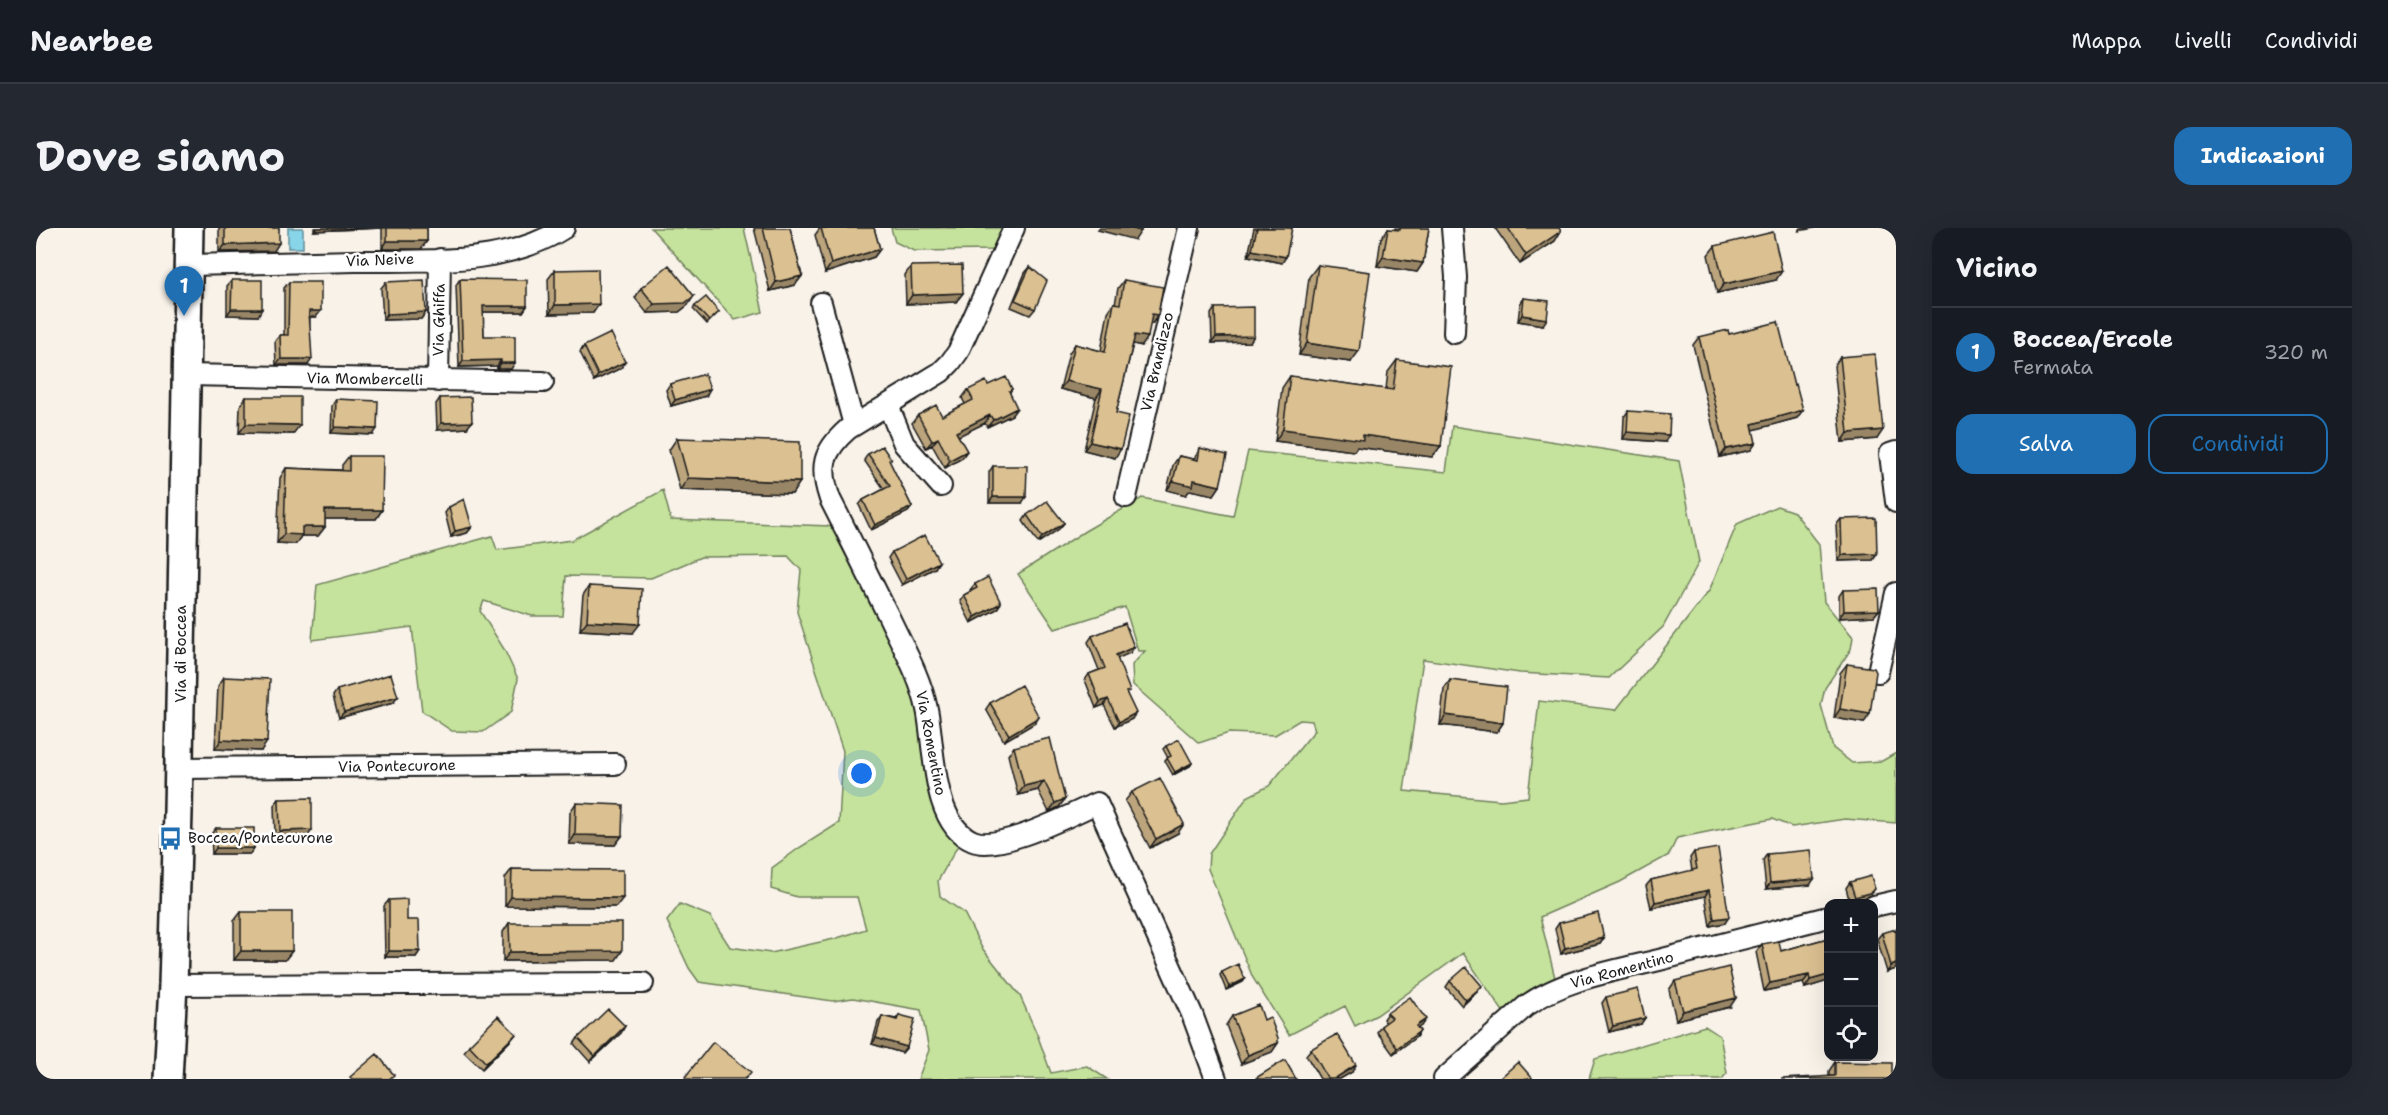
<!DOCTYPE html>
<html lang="it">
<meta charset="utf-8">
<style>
:root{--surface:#171b24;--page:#242831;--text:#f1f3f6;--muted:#9ea1a6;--line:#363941;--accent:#1f6fb2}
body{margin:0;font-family:"Shantell Sans",sans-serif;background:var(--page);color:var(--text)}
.controls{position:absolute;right:18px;bottom:18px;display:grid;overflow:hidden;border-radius:12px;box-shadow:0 6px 24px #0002}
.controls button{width:54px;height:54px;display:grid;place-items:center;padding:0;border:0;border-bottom:2px solid var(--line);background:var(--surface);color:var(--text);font:30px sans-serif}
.you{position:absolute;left:826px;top:546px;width:21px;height:21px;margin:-15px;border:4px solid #fff;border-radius:50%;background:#1a73e8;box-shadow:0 0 0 9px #1a73e833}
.badge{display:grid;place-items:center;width:39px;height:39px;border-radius:50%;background:var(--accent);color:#fff;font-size:20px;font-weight:700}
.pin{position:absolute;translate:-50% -50px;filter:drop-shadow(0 2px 3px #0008)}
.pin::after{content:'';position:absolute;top:32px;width:21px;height:18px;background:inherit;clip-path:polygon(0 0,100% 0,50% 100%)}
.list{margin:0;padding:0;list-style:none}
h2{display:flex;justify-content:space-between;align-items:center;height:78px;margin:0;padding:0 24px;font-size:26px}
h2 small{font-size:20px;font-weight:400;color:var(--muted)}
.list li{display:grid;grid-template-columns:39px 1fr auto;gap:18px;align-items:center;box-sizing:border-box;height:90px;padding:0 24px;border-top:2px solid var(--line)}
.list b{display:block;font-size:22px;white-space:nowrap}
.list p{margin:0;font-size:20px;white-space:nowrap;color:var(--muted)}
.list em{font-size:20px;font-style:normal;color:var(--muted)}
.actions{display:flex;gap:12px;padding:18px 24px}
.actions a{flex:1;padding:14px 0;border:2px solid var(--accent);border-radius:18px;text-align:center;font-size:21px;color:var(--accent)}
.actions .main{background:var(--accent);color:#fff}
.icon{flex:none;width:33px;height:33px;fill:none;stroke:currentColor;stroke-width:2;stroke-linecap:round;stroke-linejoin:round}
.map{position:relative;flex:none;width:1860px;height:851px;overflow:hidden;border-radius:18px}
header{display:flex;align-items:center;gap:36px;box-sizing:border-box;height:84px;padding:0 30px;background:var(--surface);border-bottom:2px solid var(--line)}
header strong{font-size:28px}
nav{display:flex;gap:33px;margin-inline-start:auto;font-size:21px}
.intro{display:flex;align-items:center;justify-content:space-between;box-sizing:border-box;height:144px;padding:0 36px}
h1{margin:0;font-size:42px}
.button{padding:15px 27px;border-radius:18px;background:var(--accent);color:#fff;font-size:21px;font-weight:700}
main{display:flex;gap:36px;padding:0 36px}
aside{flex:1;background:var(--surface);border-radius:18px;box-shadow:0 6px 24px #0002}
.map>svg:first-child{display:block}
.green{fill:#c5e39c;stroke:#70805c;stroke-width:1.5}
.water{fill:#88d4e8;stroke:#5d8a96;stroke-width:1.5}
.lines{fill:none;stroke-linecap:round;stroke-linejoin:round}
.street-casing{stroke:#1c1c1c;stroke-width:24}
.secondary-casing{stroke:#1c1c1c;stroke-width:32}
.street{stroke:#fff;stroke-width:20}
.secondary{stroke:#fff;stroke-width:27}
.wall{fill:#bca57d;stroke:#1c1c1c;stroke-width:1.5}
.shaded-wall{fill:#998666;stroke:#1c1c1c;stroke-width:1.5}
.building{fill:#dbc091;stroke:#1c1c1c;stroke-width:1.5}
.labels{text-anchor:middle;stroke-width:5;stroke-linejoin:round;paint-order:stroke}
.street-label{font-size:15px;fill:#1c1c1c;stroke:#fff}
.poi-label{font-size:15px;fill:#1c1c1c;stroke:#fff;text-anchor:start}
</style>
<header>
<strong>Nearbee</strong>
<nav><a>Mappa</a><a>Livelli</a><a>Condividi</a></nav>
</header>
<div class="intro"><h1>Dove siamo</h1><a class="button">Indicazioni</a></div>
<main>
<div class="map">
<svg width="1860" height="851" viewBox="0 0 1860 851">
<rect width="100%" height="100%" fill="#f8f2e9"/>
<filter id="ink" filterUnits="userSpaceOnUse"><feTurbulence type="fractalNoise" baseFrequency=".0167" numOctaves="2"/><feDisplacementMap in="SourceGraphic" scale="12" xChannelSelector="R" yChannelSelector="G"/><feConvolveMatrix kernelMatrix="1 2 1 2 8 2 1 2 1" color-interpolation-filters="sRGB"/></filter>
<g filter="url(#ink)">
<path class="green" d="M615,0h93l19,84 -28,8z
M855,0h111l-7,22 -81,1 -19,-9z
M1416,198l227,35 20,101 -36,65 -54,51 -89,-5 -97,-14 -19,132 97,9 27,-3 11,-96 77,9 93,-119 28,-67 40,-18 17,6 25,32 5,58 29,35 -2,12 -26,39 -4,17 12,43 19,15 30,-2 14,-8v70l-51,-4 -53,8 -20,-8 -95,19 -8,17 -49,27 -80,35 15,61 -51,35 -41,-60 -86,62 -22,11 -10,-20 -56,29 -36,-57 -45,-109 1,-15 38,-57 22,-11 46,-56 -3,-9 -12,-1 -25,15 -46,-2 -30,10 -66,-58 -1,-20 13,-14h-7l-13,-44 -70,22 -37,-55 67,-43 57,-33 91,18 15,-65 198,21z
M627,262l8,30 159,6 75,137 56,177 -23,41 2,15 24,17 18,35 38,48 17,38 14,39 36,-7 20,13h-189l11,-29 -8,-40 -68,-12 -20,3 -134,-19 -10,-14 -22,-47 13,-17 30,12 20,31 41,6 63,-14 32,-10 -9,-32h-60l-26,-8 1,-21 27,-20 40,-25 4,-72 -46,-139 4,-42 -13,-14 -87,1 -50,21 -85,-2 -3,40h-31l-48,-15 -4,10 24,38 14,30 -7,33 -28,20 -31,-1 -30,-20 -10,-84 -100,13 5,-55 175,-49 5,14 75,-10z
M1669,798l15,10 7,37 -5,6h-133l6,-20z"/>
<path class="water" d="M252,0h15v20h-15z"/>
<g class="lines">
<defs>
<path id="street" d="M978,0l-56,124 -8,11 -9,9 -93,57c-25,22 -29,38 -18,70 20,39 39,78 59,118 14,30 31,59 38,92 8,37 4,115 46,132 27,11 97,-26 124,-38l95,211 24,65
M1416,0l4,49 -2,56
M154,37c55,-1 110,-3 165,-4 68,-1 149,6 209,-33
M785,75l33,122
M151,147l356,7
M402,153l2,-122
M852,177l16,39 37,42
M1860,224l-6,2 6,48
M1090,269l63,-269
M1842,444l18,-79
M143,540l436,-4
M1838,678l22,-5
M137,757l470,-2
M1408,851l82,-73c35,-26 91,-36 133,-46 57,-15 113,-29 169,-43"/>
<path id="secondary" d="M132,851l5,-94 5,-173 11,-584"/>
</defs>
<use href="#street" class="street-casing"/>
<use href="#secondary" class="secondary-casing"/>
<use href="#street" class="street"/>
<use href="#secondary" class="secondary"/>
</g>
<path class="wall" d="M183,0h60l-5,23 -55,1z
M278,0h113v13l-6,8h-39v-21l-68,3z
M718,0h36l12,48 -7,9 -25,6z
M784,0h54l6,21 -6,8 -49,16 -10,-38z
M1218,0h38l-10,35 -34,-7z
M1359,0h34l-6,35 -6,9 -40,-6 4,-28 7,-9 7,1z
M1459,0h64l-4,13 -35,23z
M1679,18l61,34 -59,13 -9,-38z
M1282,37l33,97 -52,-7 10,-78z
M875,38l52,27 -7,9 -50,2 -1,-29z
M994,39l5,42 -5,6 -19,-8 14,-34z
M519,42l44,34 -6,9 -44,1 -1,-35z
M424,51l67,27 -4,6h-40l1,24 27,33h-14v-3l-38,1 -3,-82z
M196,52l26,36 -31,-1v-29z
M1088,52l34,35 -6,9h-2l-8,22 -9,-2 -17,69 -1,45 -31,-8 12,-52 -36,-9 9,-36 6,-9 26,7 7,-39 6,-9 1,1 3,-16z
M253,54l27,35h-6l-2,48h-32l-1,-24 5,-6h4v-47z
M350,54l40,30 -5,7 -38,1 -2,-32z
M605,60l47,17 -9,7 -32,1 -12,-15z
M1488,70l19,27 -25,-4 2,-17z
M659,78l24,6 -12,12 -14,-15z
M1179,80l35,34 -38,1 -1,-29z
M1693,106l68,84 -44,12 -2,20 -31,7 -27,-112 6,-8z
M548,118l41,16 -4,6 -27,13 -14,-29z
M1804,129l37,82 -35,3 -8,-76z
M1361,132l44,86 -9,11 -75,-10 -3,4 -79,-10 7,-53 8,-12 96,13 2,-17z
M634,156l36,12 -35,10 -5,-16z
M952,157l24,4 -2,3 2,23 -25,12 -2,-4 -27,13 4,22 -17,10 -13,-23 -6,3 -14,-25 6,-8 24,1 23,-12 -3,-6 6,-8z
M210,169l47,37 -54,-1 1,-27z
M404,170l27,30 -30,2 -1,-26z
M300,171l37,36 -42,-2 1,-27z
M1592,183l37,31 -42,-3 1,-22z
M641,210l123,44 -8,12 -112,-4 -11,-40z
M1164,220l20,38 -6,9 -24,-5 -4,5 -19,-5 6,-25 6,-9 15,3z
M832,226l23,5 -2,2 23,46 -4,5 -37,18 -12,-25 4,-5 21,-11 -20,-29z
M313,228l33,54 -6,9h-51v8l-7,9h-17l-5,8 -19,-1 3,-65 6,-10 56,2v-5z
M957,238l29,37h-33v-31z
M413,279l23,20 -5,6 -16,4 -6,-24z
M991,287l37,8 -5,6 -21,14 -15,-22z
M1805,291l36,35 -4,6 -35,1 -2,-36z
M856,324l43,16 -33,17 -14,-27z
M939,356l22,25 -26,14 -11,-22 4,-6 7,-4 -1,-1z
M553,358l44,47 -53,-3 3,-35z
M1807,362l36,20 -5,6 -35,2v-22z
M1056,408l42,11 -4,6 -13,5 10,37 5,24 -17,8 -11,-22 -8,3 -11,-28 4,-6 10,-4 -11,-28z
M1811,436l17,59 -30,-5 6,-45z
M188,449l37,74 -46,-2 3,-63z
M1414,452l53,43 -6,9 -57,-7 4,-36z
M301,462l56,13 -54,15 -6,-22z
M954,475l49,14 -4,6 -31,18 -18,-32z
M1130,518l26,17 -2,3 -17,9 -8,-14 3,-3 -5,-9z
M978,519l51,52 -6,8 -10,5 -11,-22 -20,5 -10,-40z
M1096,564l46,41 -28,15 -25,-47z
M243,571l29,37 -33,1 -1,-32z
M540,575l46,33 -7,9 -46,-1 1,-32z
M180,600l38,20 -4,6h-38l-1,-20z
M1658,624l31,71 -15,3 -5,-30 -54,12 -5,-22 5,-6 41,-9 -2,-13z
M1731,626l43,31 -44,4 -3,-29z
M476,641l104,38 -111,-1v-28z
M1814,654l20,13 -6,4 -14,4 -4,-15z
M353,672l18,20 13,31 -4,6h-31l-1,-51z
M205,684l51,39 -7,9h-51v-39z
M473,695l107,37 -113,1v-29z
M1523,695l45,15 -4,6 -39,10 -6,-25z
M1846,705l14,36 -9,3 -10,-33z
M1792,710v43l-23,7 -2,-5 -39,8 -8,-39 6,-8 19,7z
M1186,744l23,7 -2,3 -17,8 -6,-15z
M1414,753l27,11 -15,14 -16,-19z
M1639,753l55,26 -54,13 -7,-30z
M1570,769l35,27 -32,8 -7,-29z
M1351,785l34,13 -3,2 2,3 -4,6 -23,17 -16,-22 4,-6 5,-3 -3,-4z
M863,787l8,32 -5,6 -30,-9 6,-22 4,-6 14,3z
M1196,788l32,4 14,23 -6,9 -31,12 -15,-39z
M589,798l-4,7 -31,29 -16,-18 4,-6z
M480,806l-5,6 -29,29 -18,-17 5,-7z
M1275,821l41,23 -12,7h-20l-14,-24z
M1799,834l57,17 -63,-3v-5z"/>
<path class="shaded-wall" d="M281,0h65l-68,3z
M1064,0h30l11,3 -6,9 -37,-10z
M1765,0h13l-15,3z
M1525,3l-6,10 -35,23 6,-9z
M351,13h40l-6,8h-39z
M243,15l-5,8 -55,1 6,-7z
M844,21l-6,8 -49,16 6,-9z
M1216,22l34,7 -4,6 -34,-7z
M1347,29l40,6 -6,9 -40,-6z
M1746,43l-6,9 -59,13 7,-9z
M766,48l-7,9 -25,6 6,-9z
M927,65l-7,9 -50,2 6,-9z
M658,68l-6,9 -9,7 -32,1 7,-9z
M563,76l-6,9 -44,1 6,-9z
M447,78h44l-4,6h-44z
M195,81h31l-4,7 -31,-1z
M273,83h12l-5,6h-11z
M390,84l-5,7 -38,1 4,-6z
M1116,86l6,1 -6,9 -6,-1z
M1486,87l25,4 -4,6 -25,-4z
M1099,107l13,2 -6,9 -13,-3z
M1218,108l-4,6 -38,1 4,-6z
M1271,115l52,8 -8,11 -52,-7z
M245,131h31l-4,6h-32z
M465,132l-4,6 -38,1 4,-6z
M589,134l-4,6 -27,13 4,-6z
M465,135h14l-4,6h-14z
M1030,153l36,8 -6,9 -36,-9z
M674,161l-4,7 -35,10 4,-6z
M981,180l-5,7 -25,12 6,-7z
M1767,182l-6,8 -51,14 6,-8z
M954,187l-5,8 -34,17 5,-8z
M436,194l-5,6 -30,2 4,-7z
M210,196l54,1 -7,9 -54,-1z
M299,199l42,2 -4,6 -42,-2z
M1247,201l80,6 78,11 -9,11 -75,-10 -3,4 -79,-10z
M1847,202l-6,9 -35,3 6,-9z
M1591,204l42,3 -4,7 -42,-3z
M902,210l-6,7 -6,3 6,-7z
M1054,214l31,7 -6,9 -31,-8z
M1720,215l-5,7 -31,7 6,-8z
M931,223l-5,7 -17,10 5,-8z
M652,250l112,4 -8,12 -112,-4z
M1158,252l26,6 -6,9 -24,-5 -4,5 -19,-5 6,-9z
M957,269h33l-4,6h-33z
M876,279l-4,5 -37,18 4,-5z
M289,282h57l-6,9h-57z
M1028,295l-5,6 -21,14 4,-6z
M266,299h23l-7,9h-17l-5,8 -19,-1 7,-9z
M436,299l-5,6 -16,4 4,-6z
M1841,326l-4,6 -35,1 4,-6z
M903,334l-4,6 -33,17 4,-6z
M965,375l-4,6 -26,14 4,-6z
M1843,382l-5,6 -35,2 5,-7z
M551,393l53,3 -7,9 -53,-3z
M1098,419l-4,6 -18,8 4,-6z
M362,469l-5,6 -54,15 5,-6z
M1072,471l-4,6 -8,3 4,-6z
M1804,481l30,5 -6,9 -30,-5z
M1100,485l-4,6 -17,8 4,-5z
M1410,487l57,8 -6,9 -57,-7z
M1003,489l-4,6 -31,18 5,-6z
M185,512l46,2 -6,9 -46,-2z
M1156,535l-2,3 -17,9 2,-3z
M1008,553l-6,9 -20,5 6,-9z
M1029,571l-6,8 -10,5 6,-9z
M1148,596l-6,9 -28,15 6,-9z
M276,602l-4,6 -33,1 5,-6z
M539,607l47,1 -7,9 -46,-1z
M180,620h38l-4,6h-38z
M1778,651l-4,6 -44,4 4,-6z
M1839,661l-5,6 -6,4 -14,4 5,-6z
M1673,662l-4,6 -54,12 4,-6z
M475,669l112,1 -7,9 -111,-1z
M1693,689l-4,6 -15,3 4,-7z
M1568,710l-4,6 -39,10 4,-6z
M205,723h51l-7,9h-51z
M353,723h31l-4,6h-31z
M586,723l-6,9 -113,1 7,-9z
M1860,736v5l-9,3 4,-6z
M1773,747l-6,8 -39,8 6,-8z
M1792,747v6l-23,7 5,-8z
M1209,751l-2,3 -17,8 3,-3z
M1446,758l-5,6 -15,14 4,-6z
M1700,770l-6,9 -54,13 7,-9z
M1609,790l-4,6 -32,8 4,-6z
M1390,791l-5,7 -9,6 4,-6z
M589,798l-4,7 -31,29 5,-6z
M1384,803l-4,6 -23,17 4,-6z
M480,806l-5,6 -29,29 4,-6z
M840,810l31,9 -5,6 -30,-9z
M1242,815l-6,9 -31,12 7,-9z
M1320,837l-4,7 -12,7h-6z"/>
<path class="building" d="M189,0h54v15l-54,2z
M351,0h40v13h-40z
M727,0h27l12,48 -26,6z
M785,0h53l6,21 -49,15z
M1094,0h12l-1,3z
M1221,0h35l-6,29 -34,-7z
M1364,0h29l-6,35 -40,-6 5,-28 12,1z
M1472,0h51l2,3 -35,24z
M1737,4l9,39 -58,13 -9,-38z
M633,37l25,31 -9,7 -31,1 -13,-16z
M926,37l1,28 -51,2 -1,-29z
M1282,37l52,7 -11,79 -52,-8z
M994,39l17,14 -12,28 -20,-9z
M562,41l1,35 -44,1v-35z
M424,51l67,1v26h-44l1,30h31v27h-14v-3l-38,1z
M196,52h30v29h-31z
M388,52l2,32 -39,2 -1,-32z
M1088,52l39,7 -5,28 -6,-1 -4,23 -13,-2 -19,78 13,3 -8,33 -31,-7 12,-53 -36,-8 9,-37 30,8 9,-49 6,1z
M253,54h32v29h-12l3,48h-31l-1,-24h8z
M670,69l13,15 -10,9 -14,-15z
M1488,70l25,3 -2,18 -25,-4z
M1218,79v29l-38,1 -1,-29z
M1742,94l16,63 2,-1 7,26 -51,14 4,19 -30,6 -27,-112 29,-7 1,4z
M575,105l14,29 -27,13 -14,-29z
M1839,126l8,76 -35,3 -8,-76z
M1361,132l54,7 -10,79 -78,-11v5l-80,-11 7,-53 103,14z
M669,146l5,15 -35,11 -5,-16z
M970,149l6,12 -3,2 8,17 -24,12 -3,-5 -34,17 11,19 -17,9 -12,-22 -6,3 -14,-26 18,-10 6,11 31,-16 -5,-10 18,-9 2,4z
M210,169h54v28l-54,-1z
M435,169l1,25 -31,1 -1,-25z
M300,171l42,2 -1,28 -42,-2z
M1592,183l42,3 -1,21 -42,-3z
M641,210l123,4v40l-112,-4z
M846,218l9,13 -2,1 23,47 -37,18 -12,-25 27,-14 -22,-32z
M1164,220l27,7 -7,31 -26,-6 -1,6 -20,-5 6,-25 19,4z
M313,228h34l-1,54h-57v17h-23v8l-18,-1 2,-66 63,3z
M957,238h34l-1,31h-33z
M428,271l8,28 -17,4 -6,-24z
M1011,273l17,22 -22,14 -15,-22z
M1840,290l1,36 -35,1 -1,-36z
M889,307l14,27 -33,17 -14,-27z
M952,349l13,26 -26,14 -11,-22 13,-7 -2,-4z
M553,358l53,3 -2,35 -53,-3z
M1842,361l1,21 -35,1 -1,-21z
M1089,395l9,24 -18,8 14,36 -4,1 10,21 -17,9 -11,-23 -8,3 -11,-28 16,-6 -13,-32z
M1811,436l27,4 2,4 -6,42 -30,-5z
M355,446l7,23 -54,15 -7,-22z
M188,449l46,2 -3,63 -46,-2z
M1414,452l57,7 -4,36 -57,-8z
M985,457l18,32 -30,18 -19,-32z
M1014,510l15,61 -10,4 -11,-22 -20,5 -10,-39z
M1143,511l13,24 -17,9 -8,-14 4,-2 -5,-10z
M1124,550l24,46 -28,15 -24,-47z
M276,570v32l-32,1 -1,-32z
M540,575l47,2 -1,31 -47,-1z
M180,600h38v20h-38z
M1682,620l11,69 -15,2 -5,-29 -54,12 -4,-22 46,-11 -3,-17z
M1775,622l3,29 -44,4 -3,-29z
M476,641l111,1v28l-112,-1z
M1835,648l4,13 -6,4 -14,4 -5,-15z
M371,671v21h12l1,31h-31v-51z
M205,684h51v39h-51z
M1562,685l6,25 -39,10 -6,-25z
M473,695h113v28l-112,1z
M1860,701v35l-5,2 -9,-33z
M1792,710v37l-18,5 -1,-5 -39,8 -8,-39 17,-3 2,10z
M1202,736l7,15 -16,8 -7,-15z
M1430,739l16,19 -16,14 -16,-19z
M1693,739l7,31 -53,13 -8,-30z
M1602,761l7,29 -32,8 -7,-29z
M1374,769l16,22 -10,7 4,5 -23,17 -16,-22 11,-8 -5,-5z
M1223,777l5,15 6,-3 8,21v5l-30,12 -16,-39z
M572,781l17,17 -30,30 -17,-18z
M863,787l16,4 -8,28 -31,-9 6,-22 15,4z
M462,788l18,18 -30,29 -17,-18z
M1301,806l19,31 -22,14h-6l-17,-30z
M677,814l38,30 -6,7h-58l-2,-2z
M341,826l17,21 -5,4h-37l-2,-2z
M1249,832l11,19h-40v-1z
M1482,834l15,17h-34z
M1799,834l57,1v16h-111l54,-3z"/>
</g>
<defs>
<symbol id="bus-bare" viewBox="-9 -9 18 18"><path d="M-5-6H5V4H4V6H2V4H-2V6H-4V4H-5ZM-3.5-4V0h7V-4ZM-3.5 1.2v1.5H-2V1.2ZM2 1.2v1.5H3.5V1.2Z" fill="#1f6fb2" stroke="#fff" stroke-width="2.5" paint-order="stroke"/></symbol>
</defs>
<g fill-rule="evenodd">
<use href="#bus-bare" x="118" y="594" width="33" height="33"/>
</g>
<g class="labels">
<g class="street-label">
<text transform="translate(344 32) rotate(-2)" y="5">Via Neive</text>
<text transform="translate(403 92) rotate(-89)" y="5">Via Ghiffa</text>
<text transform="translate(1121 134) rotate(-77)" y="5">Via Brandizzo</text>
<text transform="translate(329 151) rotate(1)" y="5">Via Mombercelli</text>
<text transform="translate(145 426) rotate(-90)" y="5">Via di Boccea</text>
<text transform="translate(895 515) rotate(79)" y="5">Via Romentino</text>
<text transform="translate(361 538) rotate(-1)" y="5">Via Pontecurone</text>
<text transform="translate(1586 742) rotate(-15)" y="5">Via Romentino</text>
</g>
<g class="poi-label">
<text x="152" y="615">Boccea/Pontecurone</text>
</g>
</g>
</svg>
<div class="controls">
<button>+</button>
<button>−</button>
<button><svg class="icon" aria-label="locate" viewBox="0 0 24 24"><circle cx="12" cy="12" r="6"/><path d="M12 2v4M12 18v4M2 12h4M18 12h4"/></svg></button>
</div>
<div class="you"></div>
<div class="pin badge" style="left:148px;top:88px">1</div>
</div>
<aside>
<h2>Vicino<small></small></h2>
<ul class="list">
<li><span class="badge">1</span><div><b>Boccea/Ercole</b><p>Fermata</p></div><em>320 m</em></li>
</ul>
<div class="actions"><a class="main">Salva</a><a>Condividi</a></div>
</aside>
</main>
